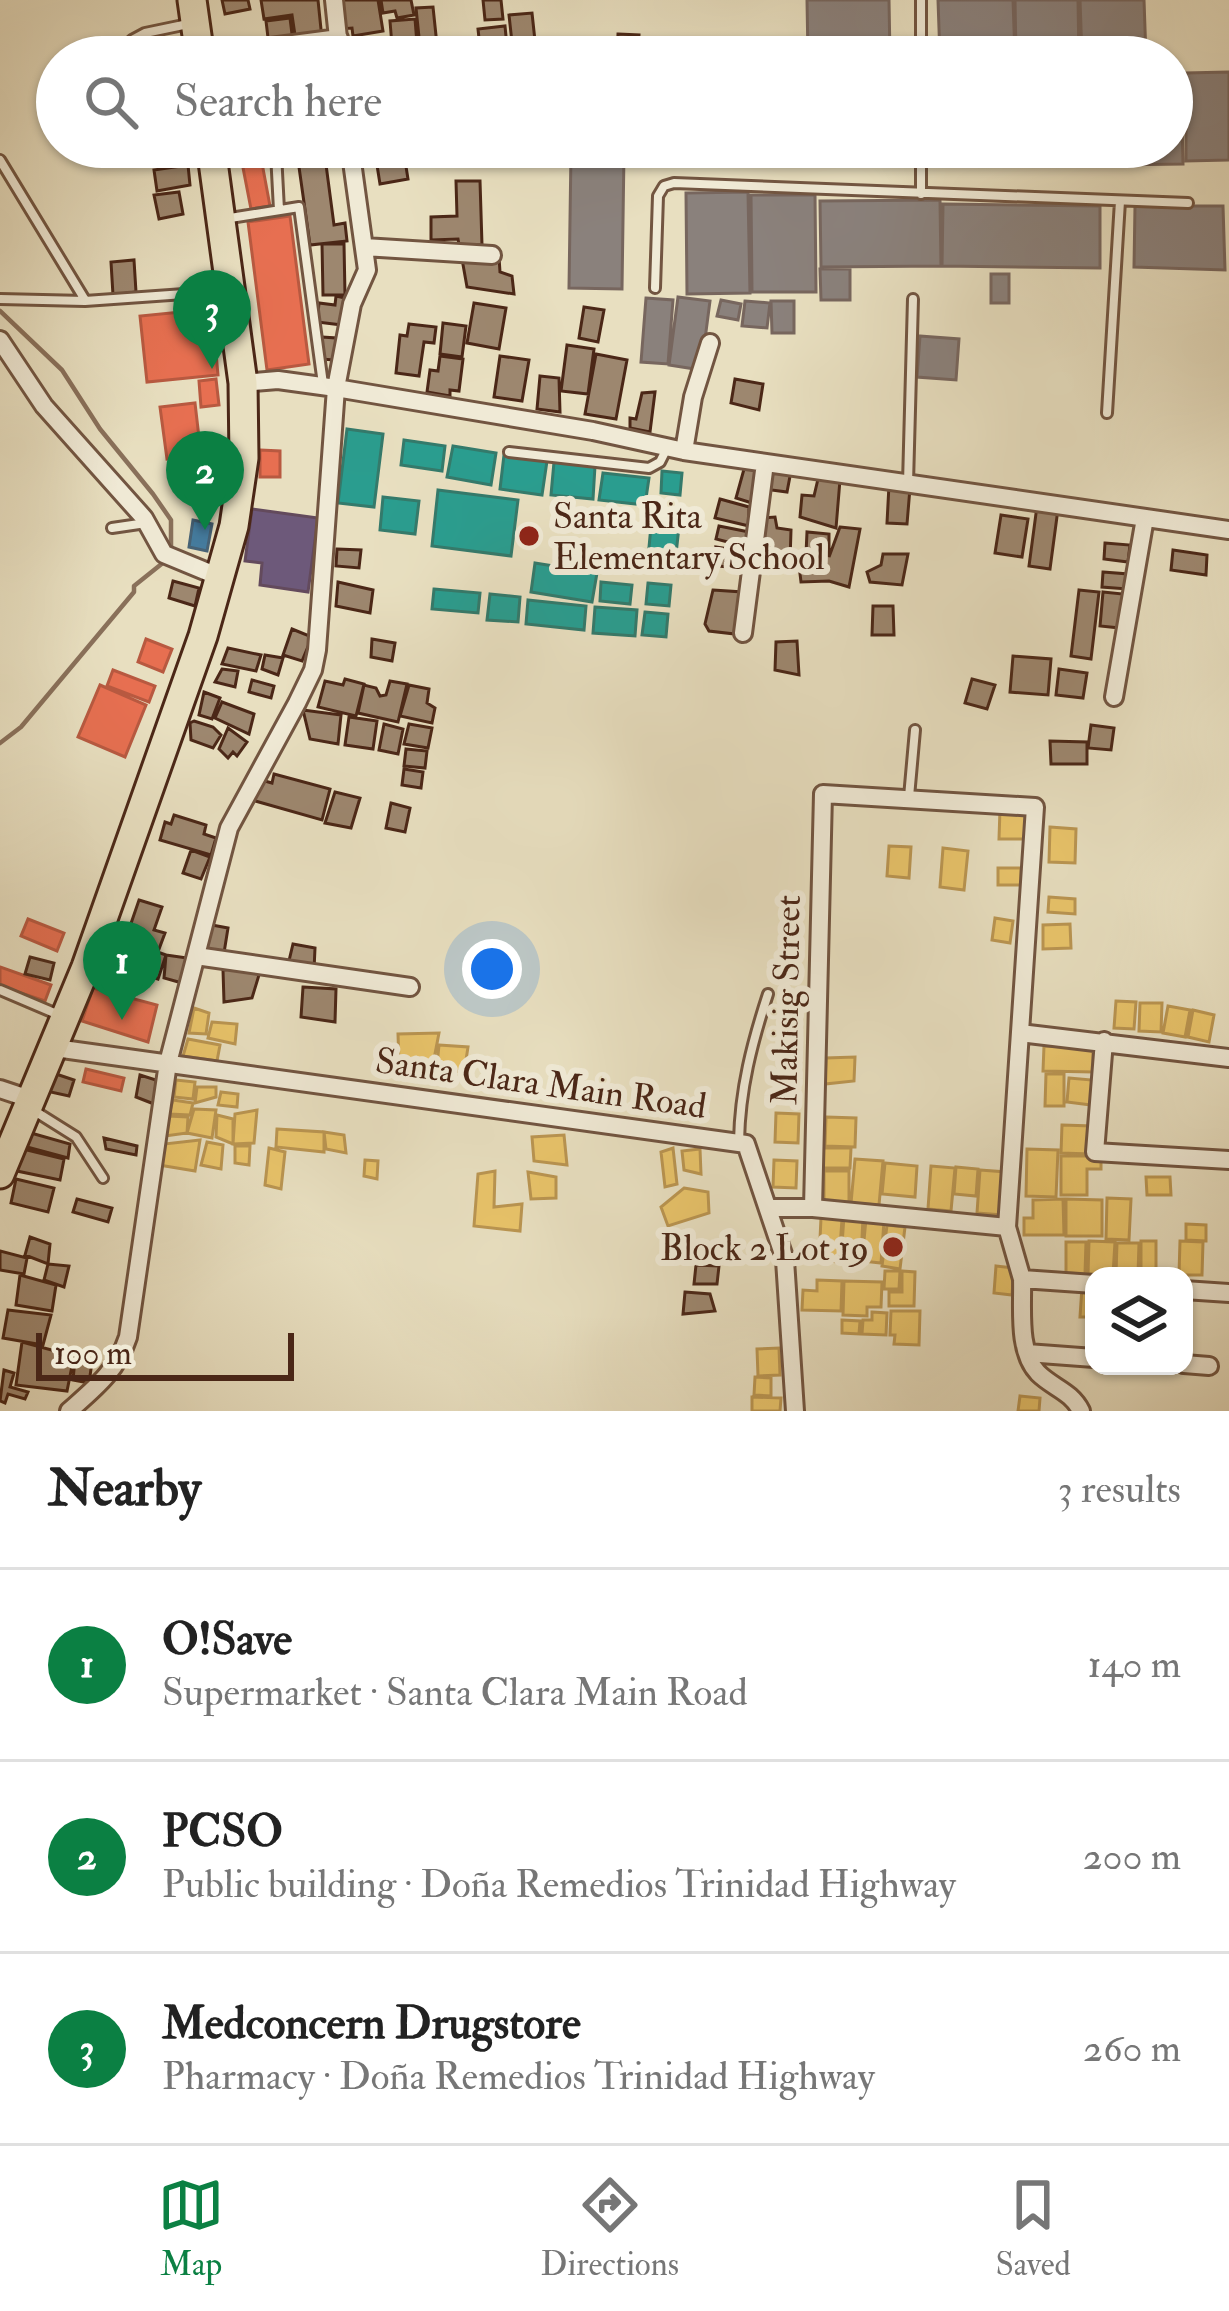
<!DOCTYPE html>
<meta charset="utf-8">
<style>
:root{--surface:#fff;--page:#f2f2f2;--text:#222;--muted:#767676;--line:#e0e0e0;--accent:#0b8043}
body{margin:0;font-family:"IM FELL Double Pica",serif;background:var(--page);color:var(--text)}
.controls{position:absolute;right:36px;bottom:36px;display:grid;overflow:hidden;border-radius:24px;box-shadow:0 3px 9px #0004}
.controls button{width:108px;height:108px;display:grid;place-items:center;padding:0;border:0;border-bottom:3px solid var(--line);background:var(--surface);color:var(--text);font:60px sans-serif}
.scale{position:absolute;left:36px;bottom:30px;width:258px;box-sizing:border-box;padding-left:12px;border:6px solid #4b2717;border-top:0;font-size:33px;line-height:42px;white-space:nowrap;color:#4b2717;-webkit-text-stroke:9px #f0ead6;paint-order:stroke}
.you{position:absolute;left:492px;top:969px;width:42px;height:42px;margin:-30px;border:9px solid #fff;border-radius:50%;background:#1a73e8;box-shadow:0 0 0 18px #1a73e833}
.badge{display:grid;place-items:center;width:78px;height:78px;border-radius:50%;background:var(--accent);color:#fff;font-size:39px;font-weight:700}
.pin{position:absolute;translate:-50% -99px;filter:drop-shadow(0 3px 6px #0008)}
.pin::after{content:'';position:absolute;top:63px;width:42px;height:36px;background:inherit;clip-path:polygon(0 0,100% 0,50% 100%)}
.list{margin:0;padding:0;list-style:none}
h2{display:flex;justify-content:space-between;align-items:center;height:156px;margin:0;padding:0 48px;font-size:51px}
h2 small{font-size:39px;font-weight:400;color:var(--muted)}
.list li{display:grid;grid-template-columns:78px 1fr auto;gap:36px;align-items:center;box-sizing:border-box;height:192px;padding:0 48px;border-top:3px solid var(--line)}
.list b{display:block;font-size:45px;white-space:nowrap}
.list p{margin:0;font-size:39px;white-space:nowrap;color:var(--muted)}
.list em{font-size:39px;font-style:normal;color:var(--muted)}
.icon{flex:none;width:66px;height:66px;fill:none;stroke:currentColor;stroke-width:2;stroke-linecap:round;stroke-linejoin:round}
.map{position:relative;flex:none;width:1229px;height:1411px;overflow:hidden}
.search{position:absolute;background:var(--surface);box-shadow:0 3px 9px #0004;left:36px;right:36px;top:36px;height:132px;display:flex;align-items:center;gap:30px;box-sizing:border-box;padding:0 42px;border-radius:66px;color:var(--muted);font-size:45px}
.sheet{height:732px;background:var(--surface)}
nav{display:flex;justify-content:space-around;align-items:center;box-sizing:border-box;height:168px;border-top:3px solid var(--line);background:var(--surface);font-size:33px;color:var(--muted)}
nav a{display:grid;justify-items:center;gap:6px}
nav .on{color:var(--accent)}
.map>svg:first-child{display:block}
.homes{fill:#e9c46a;stroke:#ba9551;stroke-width:3}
.shops{fill:#e76f51;stroke:#b85940;stroke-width:3}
.offices{fill:#6d597a;stroke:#634a5c;stroke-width:3}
.schools{fill:#2a9d8f;stroke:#347a6b;stroke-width:3}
.public{fill:#457b9d;stroke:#476275;stroke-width:3}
.industry{fill:#8a817c;stroke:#77665e;stroke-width:3}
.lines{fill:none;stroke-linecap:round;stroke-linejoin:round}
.stream{stroke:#89705a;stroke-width:4.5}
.building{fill:#9d876f;stroke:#4b2717;stroke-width:3}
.service-casing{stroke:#725541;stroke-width:14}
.minor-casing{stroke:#725541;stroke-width:22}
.trunk-casing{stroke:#4b2717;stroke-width:33}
.service{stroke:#f0ead6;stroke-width:8}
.minor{stroke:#f0ead6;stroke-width:16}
.trunk{stroke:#e8dfc0;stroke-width:27}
.poi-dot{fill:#8f2418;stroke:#f0ead6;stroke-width:4.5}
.labels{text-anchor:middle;stroke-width:12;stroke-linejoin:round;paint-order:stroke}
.poi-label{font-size:36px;fill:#4b2717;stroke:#f0ead6;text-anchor:start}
.street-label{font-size:36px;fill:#4b2717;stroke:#f0ead6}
</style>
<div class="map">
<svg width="1229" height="1411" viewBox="0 0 1229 1411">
<rect width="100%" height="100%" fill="#e8dfc0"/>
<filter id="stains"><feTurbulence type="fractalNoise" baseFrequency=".00167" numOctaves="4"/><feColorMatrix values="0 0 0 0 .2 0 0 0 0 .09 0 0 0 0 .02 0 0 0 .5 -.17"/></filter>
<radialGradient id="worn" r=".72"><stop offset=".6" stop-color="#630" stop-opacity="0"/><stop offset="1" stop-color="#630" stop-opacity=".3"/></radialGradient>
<path class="homes" d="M1000,809l27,1v29h-28z
M1050,827l26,2 -1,34 -26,-1z
M889,846l22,1 -2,31 -22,-2z
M943,848l25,3 -4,39 -24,-3z
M998,868h23v17h-23z
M1049,897l26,2v15l-27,-2z
M995,918l18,3 -3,22 -18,-3z
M1070,924l1,24 -28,1v-24z
M1116,1001l20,1 -2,27 -20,-1z
M1140,1003h22l-1,29 -22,-1z
M1168,1006l22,4 -5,27 -22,-4z
M194,1008l15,5 -3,21 -17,-1z
M1193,1010l21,5 -5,27 -21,-5z
M212,1022l25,2 -2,20 -27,-6z
M439,1033l-6,31h-34l-1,-30z
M188,1039l32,6 -3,16 -34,-5z
M439,1045l29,2 -4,26 -27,-8z
M1044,1046l49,1v25l-50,-1z
M855,1057l-1,24 -29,3 1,-26z
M1046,1074h18v32h-19z
M1069,1078l23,2 -1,25 -24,-3z
M176,1080l19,2 -2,17 -19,-2z
M197,1087h19v10l-21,6z
M221,1092l17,2 -1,13 -19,-2z
M173,1100l20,3 -3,12 -21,-1z
M194,1109l22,1 -4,28 -25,-5z
M257,1110l-3,33 -21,1 2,-30z
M776,1113l23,1 -1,29 -23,-1z
M217,1115l16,4v25l-17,-7z
M168,1116l20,1 -1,16 -22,3z
M826,1117l30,1 -1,29 -30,-1z
M1062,1125l30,1 -1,28 -30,-1z
M277,1129l47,3v20l-48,-5z
M324,1132l20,3 2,18 -20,-4z
M564,1135l3,30 -33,-4 -2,-24z
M200,1140l-5,31 -36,-6 5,-21z
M207,1142l16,3 -2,24 -20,-4z
M235,1146h15l-1,19 -14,-2z
M269,1148l16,4 -4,37 -16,-4z
M673,1148l4,36 -12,3 -4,-35z
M823,1148h28l-1,20h-27z
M700,1149l1,25 -17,-4 -2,-19z
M1027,1149l31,1 -2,47 -30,-1z
M1061,1156h40v13h-14v26h-26z
M855,1159l28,2 -4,44 -28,-2z
M365,1160l13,1 -1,18 -13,-3z
M774,1160l23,1 -1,27 -23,-1z
M885,1163l32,3 -2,31 -33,-3z
M931,1166l24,2 -4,43 -23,-2z
M956,1167l22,2 -2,27 -22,-2z
M980,1170l26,2 -3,43 -26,-2z
M495,1171l-1,36 28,-3 -2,27 -46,-5 4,-52z
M824,1171h25v31h-25z
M528,1172l28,5v21l-25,1z
M1146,1177h24l1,18h-24z
M684,1188l24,4 1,21 -41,13 -7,-19z
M1107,1198l24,1 -2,41 -23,-1z
M1063,1199l1,36h-40v-17h9v-18z
M1066,1199l36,1v36h-36z
M844,1216l19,1 -2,43 -20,-1z
M821,1218l21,1 -3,43 -20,-2z
M866,1219l18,2 -3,42 -19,-2z
M1186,1224l20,1v16l-20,-1z
M887,1225l18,2 -5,42 -18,-3z
M1089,1241l26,1 -2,33 -25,-1z
M1141,1241h15v32h-15z
M1180,1241l23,1 -1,33h-23z
M1066,1242h20l-1,32 -19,-1z
M1117,1243h22l-1,32 -22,-1z
M996,1266l18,2 -2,27 -18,-2z
M885,1271h15l-1,18h-15z
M902,1271l13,1 -1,34h-25v-14h13z
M817,1280l25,1 -1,30 -39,-1 1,-20 14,1z
M844,1281l38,1 -1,25h-14v9l-24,-1z
M1082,1287l12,1v29h-14z
M891,1311h29l-1,34 -25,-1 1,-9h-5z
M872,1312l15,1 -1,22 -24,-1 1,-14h9z
M842,1320l18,1 -1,13 -17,-1z
M779,1348l1,27 -22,1 -1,-27z
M755,1377l16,1v18l-17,-1z
M1020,1396l20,2 -1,13h-21z
M752,1397l29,1 -1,13h-28z"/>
<path class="shops" d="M239,147h20l11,59 -19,3z
M290,216l19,148 -42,6 -19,-148z
M212,309l6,66 -71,7 -7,-66z
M216,379l3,26 -18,2 -2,-26z
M195,403l6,52 -34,4 -7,-52z
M260,450l20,1v26h-20z
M203,483l15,1 -2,19 -15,-2z
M146,639l26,10 -9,23 -25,-10z
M113,670l42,16 -6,16 -42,-16z
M100,685l46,20 -21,52 -47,-20z
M28,919l36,14 -7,18 -36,-15z
M0,967l51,18 -6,16 -45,-15z
M93,988l64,17 -9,37 -66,-21z
M86,1069l38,9 -3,13 -38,-9z"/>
<path class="offices" d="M252,509l66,9 -10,74 -48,-7 2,-22 -17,-2z"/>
<path class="schools" d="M347,429l36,5 -9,73 -36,-4z
M404,440l41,6 -3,25 -41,-6z
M453,446l43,7 -5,32 -44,-8z
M504,455l43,6 -5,34 -42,-6z
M554,462l41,4 -2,33 -42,-4z
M662,471l20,2 -2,22 -19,-2z
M603,473l46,5 -4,27 -46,-5z
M438,490l80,10 -7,56 -79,-10z
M383,497l36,4 -4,33 -35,-4z
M652,515l28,3 -6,54 -27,-3z
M535,563l62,10 -5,29 -61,-10z
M601,582l31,3 -2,19 -30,-3z
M648,583l23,2 -2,21 -23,-2z
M434,589l46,4 -2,20 -46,-4z
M490,594l30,3 -2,25 -31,-2z
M528,600l58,6 -2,24 -58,-6z
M595,607l42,3 -2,26 -42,-3z
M645,612l23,2 -2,23 -24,-2z"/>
<path class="public" d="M193,520l19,4 -5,27 -18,-4z"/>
<path class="industry" d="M807,0h82l1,57h-82z
M938,0h75l2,57h-75z
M1015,0h63l1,57h-63z
M1080,0h64l2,57h-64z
M1229,72v88l-43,1v-88z
M1172,73h9l2,91 -70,1 -1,-18h60z
M811,147h79l1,10h-80z
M942,147h90l1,13 -90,3z
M1034,147h74l1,14 -75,1z
M571,152l53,1 -2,136 -53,-1z
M748,192l2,101 -63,1 -1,-101z
M751,195h64l1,97h-64z
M940,200l1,66 -120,1 -1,-66z
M943,204l157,2v62l-158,-2z
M1135,206h88l2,64 -91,-3z
M820,269h30v31h-29z
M991,274h18v29h-18z
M678,297l32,4 -9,69 -32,-5z
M646,298l27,2 -5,64 -27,-2z
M721,300l20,4 -3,16 -21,-4z
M745,301l25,2 -3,25 -25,-2z
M771,301h23v32h-22z
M920,336l39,3 -3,41 -39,-3z"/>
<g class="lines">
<path class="stream" d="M0,311l62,59 38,59 53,65 18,26v34
M0,743l21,-16 113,-135v-6l30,-24"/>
</g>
<path class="building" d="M222,0h26l2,9 -25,5z
M261,0h57l4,39 -26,3 -4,-27 -28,4z
M336,0h42l5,31 -30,5 -1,-8 -12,1z
M381,0h30l3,15 -17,3 -2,-7 -12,2z
M483,0h18l2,19 -18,1z
M433,7l4,38 -17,2 -4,-39z
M532,13l4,37 -23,2 -4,-37z
M290,18l3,24 -24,4 -3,-25z
M415,19l2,25 -25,2 -2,-25z
M505,26l3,31h-27l-3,-28z
M618,34l21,1 -1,22h-21z
M757,147h17v16h-17z
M404,154l4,25 -28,5 -4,-25z
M325,157l9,68 11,-2 2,18 -37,4 -12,-85z
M188,165l2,20 -33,6 -3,-21z
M456,181h24l2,64h-23l-1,-6 -27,1v-23l26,-1z
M179,192l4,22 -24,5 -5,-24z
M322,244h22l1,51h-22z
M499,257l1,15 12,4 2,18 -47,-7 -5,-28z
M134,260l2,32 -23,3 -2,-33z
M336,296l9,2 -3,27 -25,-3 2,-19 16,2z
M474,303l32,5 -7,41 -32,-6z
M584,307l20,3 -6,32 -19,-4z
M443,323l23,3 -4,31 -22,-3z
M409,324l27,3 -2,16 -10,-1 -5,34 -23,-3 4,-38 7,1z
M322,337l14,1 -2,22 -13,-1z
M567,345l27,4 -6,45 -27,-3z
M596,354l31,6 -11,59 -31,-5z
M440,356l23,3 -4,32 -9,-1v6l-23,-4 3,-22 8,1z
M500,356l29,4 -7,41 -28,-4z
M540,376l19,2 1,34 -23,-3z
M735,379l28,5 -4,26 -28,-7z
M655,392l-5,40 -20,-4v-10l6,1 6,-26z
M767,465l24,6 -4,21 -23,-3z
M759,467l-4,37 -19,-6 8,-29z
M818,479l22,1 -4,48 -36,-11 2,-22 12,1z
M889,485l21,3 -3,36 -20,-1z
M720,499l29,8v19l-34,-8z
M1037,506l21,3 -8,60 -21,-3z
M1001,515l27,4 -6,38 -27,-4z
M775,517l2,11 14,2 -1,31 -28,-2 -1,-41z
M719,526l30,6 -2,15 -31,-8z
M840,527l20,2 -11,58 -20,-6 -28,1 -3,-25 8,-3 1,-22 22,2v23z
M1105,543l25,2 -2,17 -24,-3z
M716,547l26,4 -2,17 -21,-2z
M337,549l24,1 -2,18 -23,-2z
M1173,550l34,5 -1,20 -35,-5z
M883,554h25l-6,31 -32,-3 -3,-10 14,-7z
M1103,572l25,2 -1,15 -25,-2z
M173,581l26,7 -4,18 -26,-8z
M338,582l35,8 -3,23 -34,-7z
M713,590l29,2 -7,42 -26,-3 -4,-7z
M1079,590l20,2 -8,67 -20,-3z
M1103,592l20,2 -3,34 -20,-2z
M873,606h20l1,29h-22z
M292,629l20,8 -10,24 -19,-6z
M372,639l23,4 -3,18 -21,-4z
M797,641l2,34 -24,-5 1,-28z
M228,648l33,7 -5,16 -34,-7z
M265,655l18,3 -5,17 -16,-6z
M1013,656l38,3 -3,36 -38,-3z
M222,669l16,2 -3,16 -20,-5z
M1059,669l28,4 -4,25 -27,-3z
M345,679l19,5 -8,32 -38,-9 7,-26 18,4z
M972,679l23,6 -8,24 -22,-6z
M252,680l22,6 -3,12 -22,-6z
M390,681l17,3 -9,38 -40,-9 6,-28 12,3 4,8 6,-1z
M409,685l20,4 -2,14 8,5 -3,15 -32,-7z
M204,692l16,6 -8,21 -13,-4z
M222,702l32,12 -5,20 -34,-16z
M303,710l38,5 -3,29 -28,-5z
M349,717l28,4 -4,28 -28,-4z
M194,721l19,6 8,8 -8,13 -22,-8 -1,-17z
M384,724l19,5 -5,25 -19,-4z
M409,724l23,4 -4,20 -24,-4z
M1091,725l23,3 -3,22 -23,-2z
M228,728l19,14 -10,14 -4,-4 -5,6 -9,-9z
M1050,741l37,1v22h-36z
M406,749l21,2 -2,17 -21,-2z
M404,769l19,3 -2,16 -19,-3z
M274,774l56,15 -8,31 -70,-20 6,-21 14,4z
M335,792l25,6 -9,30 -26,-5z
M391,803l19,5 -5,24 -19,-4z
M174,815l32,10 -2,9 12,4 -5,17 -51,-15 5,-18 6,2z
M191,850l19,7 -9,22 -18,-6z
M139,900l23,7 -8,23 11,3 -6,16 -33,-11z
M212,925l16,3 -4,25 -19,-4z
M293,944l22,4 -1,22 -26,-5z
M124,949l23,8 2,-8 17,6 -8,24 -12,-4 -2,6 -27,-9z
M166,955l21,3 -5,25 -18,-5z
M30,957l24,6 -4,17 -25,-6z
M251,967l8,8 -7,23 -28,4 -1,-32z
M303,987l33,2 -1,33 -34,-5z
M53,1073l21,7 -5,16 -23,-5z
M140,1075l16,5 -2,24 -18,-7z
M31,1133l39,11 -2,14 -41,-11z
M104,1138l33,8 -1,9 -30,-6z
M23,1149l41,10 -4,21 -43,-9z
M16,1179l38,9 -6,24 -37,-9z
M77,1199l35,9 -4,14 -35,-10z
M30,1237l20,7 -2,20 -23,-9z
M0,1251l27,7 -3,16 -24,-4z
M48,1264l21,2 -5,21 -20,-7z
M696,1265l23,1 -2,18h-23z
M20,1275l36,10 -4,26 -36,-6z
M685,1292l25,2 5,17 -32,3z
M8,1310l43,5 -8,30 -40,-7z
M22,1342l52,14 -7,35 -51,-6z
M75,1359l17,3 -3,21 -16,-3z
M4,1370l10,3 -4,14 18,5 -3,7 -17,-5 -3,9 -5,-2z"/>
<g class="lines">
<defs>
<path id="service" d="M921,0v57
M127,57l5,-17 13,-7 43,-9
M921,147v47
M276,153l3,57
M0,160l85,140
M224,219l75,-12 24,177
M655,288l3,-92 6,-10 10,-3 514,20
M0,299l85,2 142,-10
M1107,413l13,-212
M509,452l140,16 11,-6 7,-14
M908,483l5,-184
M112,528l34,-5
M909,797l6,-67
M0,990l59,25
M33,1110l43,27 27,41
M739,1141c1,-52 13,-98 29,-147"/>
<path id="minor" d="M334,0l6,57
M200,56l139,-18
M364,247l128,8
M0,340l44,66 100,112 20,36 58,24
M243,383l35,-3 58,8 257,43 91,20 545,79
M684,451l9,-54 17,-54
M743,633l22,-170
M1114,697l31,-179
M196,956l214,31
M1020,1033l209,25
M1104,1041l-9,111 134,8
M55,1048l691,96 39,116 10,151
M0,1089l33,11
M768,1208h45l194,19
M813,1208l10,-414 212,13 -28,420 15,52 72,5
M1022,1279c1,28 -5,72 16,94 15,15 33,18 43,38
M1184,1290l45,3
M1027,1353l67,5
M1184,1364l25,2
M69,1411c26,-23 48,-40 59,-74l40,-274 61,-235 68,-125 16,-33 4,-20 19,-262 16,-84 15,-34 -17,-123"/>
<path id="trunk" d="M192,0l8,57
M0,1174l86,-207 117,-331 31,-110 10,-68 -1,-75 -32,-236"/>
</defs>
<use href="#service" class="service-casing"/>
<use href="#minor" class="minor-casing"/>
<use href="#trunk" class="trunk-casing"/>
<use href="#service" class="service"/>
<use href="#minor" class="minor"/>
<use href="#trunk" class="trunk"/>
</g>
<g class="poi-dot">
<circle cx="529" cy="536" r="12"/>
<circle cx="893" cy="1247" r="12"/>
</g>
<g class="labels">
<g class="poi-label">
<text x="553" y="528">Santa Rita<tspan x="553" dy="41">Elementary School</tspan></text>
<text x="869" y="1260" text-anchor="end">Block 2 Lot 19</text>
</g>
<g class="street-label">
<text transform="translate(785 1000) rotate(-89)" y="13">Makisig Street</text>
<text transform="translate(541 1082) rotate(8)" y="13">Santa Clara Main Road</text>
</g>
</g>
<rect width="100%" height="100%" filter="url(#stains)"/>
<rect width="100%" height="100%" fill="url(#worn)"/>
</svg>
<div class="controls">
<button><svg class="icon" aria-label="layers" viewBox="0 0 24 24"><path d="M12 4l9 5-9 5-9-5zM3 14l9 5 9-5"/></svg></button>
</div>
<div class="scale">100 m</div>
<div class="you"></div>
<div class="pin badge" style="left:122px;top:1020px">1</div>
<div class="pin badge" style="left:205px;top:530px">2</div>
<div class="pin badge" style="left:212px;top:369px">3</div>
<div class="search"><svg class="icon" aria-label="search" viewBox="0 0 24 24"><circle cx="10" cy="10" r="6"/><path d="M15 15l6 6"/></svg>Search here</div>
</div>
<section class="sheet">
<h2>Nearby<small>3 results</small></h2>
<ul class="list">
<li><span class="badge">1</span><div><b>O!Save</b><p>Supermarket · Santa Clara Main Road</p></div><em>140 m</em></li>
<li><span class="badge">2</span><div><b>PCSO</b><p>Public building · Doña Remedios Trinidad Highway</p></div><em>200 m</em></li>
<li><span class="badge">3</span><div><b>Medconcern Drugstore</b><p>Pharmacy · Doña Remedios Trinidad Highway</p></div><em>260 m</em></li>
</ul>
</section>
<nav>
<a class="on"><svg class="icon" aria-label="map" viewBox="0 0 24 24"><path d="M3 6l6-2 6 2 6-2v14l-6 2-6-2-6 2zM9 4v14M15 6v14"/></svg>Map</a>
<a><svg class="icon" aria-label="directions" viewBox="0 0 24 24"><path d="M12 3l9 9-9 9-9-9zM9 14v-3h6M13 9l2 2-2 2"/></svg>Directions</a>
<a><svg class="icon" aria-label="saved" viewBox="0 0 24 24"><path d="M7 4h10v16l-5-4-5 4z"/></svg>Saved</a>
</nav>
